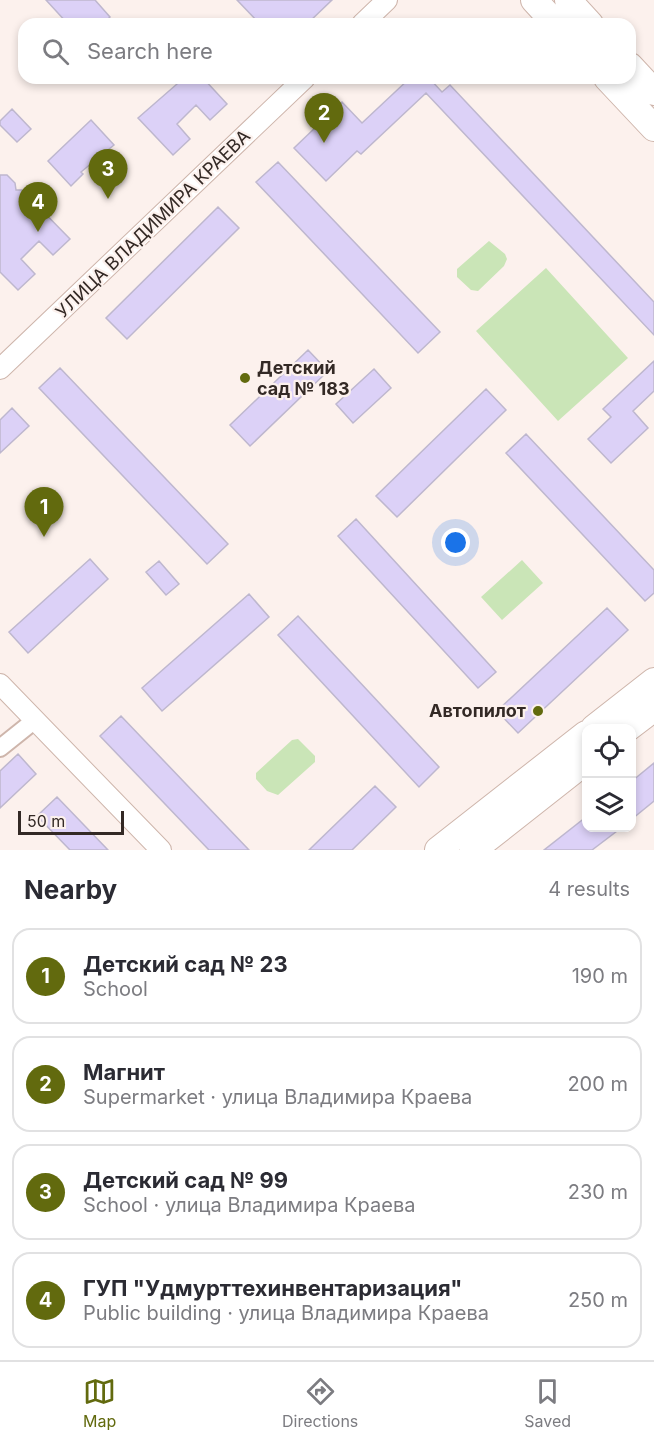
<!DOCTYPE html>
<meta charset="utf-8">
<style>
:root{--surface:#fff;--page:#f2f2f3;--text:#2b2b33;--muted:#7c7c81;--line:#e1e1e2;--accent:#626a0e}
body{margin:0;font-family:Inter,sans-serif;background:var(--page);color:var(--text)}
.controls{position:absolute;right:18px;bottom:18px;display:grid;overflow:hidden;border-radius:12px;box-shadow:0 3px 9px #0003}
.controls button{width:54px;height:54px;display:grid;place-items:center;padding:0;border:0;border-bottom:2px solid var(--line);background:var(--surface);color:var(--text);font:30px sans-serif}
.scale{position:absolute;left:18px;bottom:15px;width:106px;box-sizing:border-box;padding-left:6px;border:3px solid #332925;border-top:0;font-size:16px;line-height:21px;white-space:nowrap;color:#332925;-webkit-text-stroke:4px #fcf1ed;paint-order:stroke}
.you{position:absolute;left:456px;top:543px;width:21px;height:21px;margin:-15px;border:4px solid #fff;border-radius:50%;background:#1a73e8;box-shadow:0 0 0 9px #1a73e833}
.badge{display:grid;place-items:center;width:39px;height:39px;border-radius:50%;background:var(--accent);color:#fff;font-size:20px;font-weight:700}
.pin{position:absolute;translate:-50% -50px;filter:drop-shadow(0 2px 3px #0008)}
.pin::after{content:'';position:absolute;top:32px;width:21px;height:18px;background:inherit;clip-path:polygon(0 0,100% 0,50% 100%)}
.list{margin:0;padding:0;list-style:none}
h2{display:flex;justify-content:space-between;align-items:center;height:78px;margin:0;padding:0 24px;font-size:26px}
h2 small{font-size:20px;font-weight:400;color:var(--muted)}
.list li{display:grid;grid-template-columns:39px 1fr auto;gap:18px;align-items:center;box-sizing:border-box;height:96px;margin:0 12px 12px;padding:0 12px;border:2px solid var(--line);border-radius:18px}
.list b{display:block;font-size:22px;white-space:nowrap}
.list p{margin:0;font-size:20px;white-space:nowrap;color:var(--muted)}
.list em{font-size:20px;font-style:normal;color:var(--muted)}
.icon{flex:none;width:33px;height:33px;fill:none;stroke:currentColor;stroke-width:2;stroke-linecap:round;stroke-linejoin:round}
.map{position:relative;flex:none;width:654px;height:850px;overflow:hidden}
.search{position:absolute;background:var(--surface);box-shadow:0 3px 9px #0003;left:18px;right:18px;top:18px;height:66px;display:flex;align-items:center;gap:15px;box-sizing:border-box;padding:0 21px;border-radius:18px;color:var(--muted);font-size:22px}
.sheet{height:510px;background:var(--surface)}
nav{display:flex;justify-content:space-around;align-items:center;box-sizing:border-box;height:84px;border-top:2px solid var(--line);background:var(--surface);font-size:16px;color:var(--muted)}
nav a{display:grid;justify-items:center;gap:3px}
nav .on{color:var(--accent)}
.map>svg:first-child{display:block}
.green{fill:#cae5b7}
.building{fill:#dcd1f7;stroke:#beb7ce;stroke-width:1.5}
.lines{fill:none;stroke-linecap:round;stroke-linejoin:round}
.minor-casing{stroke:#ceb5ab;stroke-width:20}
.tertiary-casing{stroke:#ceb5ab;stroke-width:22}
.primary-casing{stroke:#ceb5ab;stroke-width:28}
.minor{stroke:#fff;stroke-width:16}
.tertiary{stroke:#fff;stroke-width:20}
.primary{stroke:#fff;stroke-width:26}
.poi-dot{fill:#626a0e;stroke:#fcf1ed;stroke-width:2}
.labels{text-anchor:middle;stroke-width:4.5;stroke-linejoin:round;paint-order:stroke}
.street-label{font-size:18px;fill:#332925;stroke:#fcf1ed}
.poi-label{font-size:18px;font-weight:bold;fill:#332925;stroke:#fcf1ed;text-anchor:start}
</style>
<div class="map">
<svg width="654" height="850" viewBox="0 0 654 850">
<rect width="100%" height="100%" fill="#fcf1ed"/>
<path class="green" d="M489,241l16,13 2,5 -3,7 -26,25 -7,-1 -14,-13v-8z
M546,268l82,90 -70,63 -82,-90z
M522,560l21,23 -41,37 -21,-23z
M298,739l17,17v6l-37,33 -11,-4 -11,-12v-6l36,-33z"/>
<path class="building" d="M46,0h49l15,17 -7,7h-35z
M237,0h95l-25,24h-47z
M172,78h31l24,26 -17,16 -14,-15 -19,19 13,15 -17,16 -35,-37 39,-34z
M410,78h19l13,14 8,-7 204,217v33l-228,-242 -65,61 -4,-3 -31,30 -32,-33 48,-46 20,21z
M12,109l19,20 -14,13 -17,-17v-4z
M91,120l23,25 -33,27 2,2 -12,12 -23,-25z
M278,162l162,170 -22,21 -162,-171z
M0,175h7l8,8 1,7h6l48,49 -17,16 -14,-14 -18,18 14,15 -17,16 -18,-18z
M218,207l21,21 -112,111 -21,-21z
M308,350l20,21 -78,75 -20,-21z
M654,361v30l-21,20 15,17 -37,35 -23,-24 23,-22 -8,-8z
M60,368l168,176 -21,20 -168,-176z
M374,369l17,19 -38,35 -17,-19z
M486,389l20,21 -109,107 -21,-21z
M12,408l17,18 -29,27v-33z
M526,434l128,136v23l-9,8 -139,-148z
M356,519l140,153 -18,16 -140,-152z
M90,559l18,20 -80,74 -19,-21z
M159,561l20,23 -13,11 -20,-23z
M249,594l20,23 -107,94 -20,-23z
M607,608l21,22 -110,103 -21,-22z
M298,616l141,151 -20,20 -141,-152z
M121,716l128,134h-40l-109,-114z
M18,754l18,20 -36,34v-37z
M654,763v38l-22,18v-38z
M375,786l21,21 -44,43h-43z
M57,797l51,53h-38l-33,-34z
M586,817v11h35l-29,22h-48z"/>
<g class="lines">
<defs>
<path id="minor" d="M0,748l35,-28"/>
<path id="tertiary" d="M362,24l25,-24
M0,369l305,-291
M0,684l161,166"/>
<path id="primary" d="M534,0l22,24
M568,0l22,24
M630,66l24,26
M607,78l47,50
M594,728l60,-47
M628,728l26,-20
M438,850l148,-116
M473,850l113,-89"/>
</defs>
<use href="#minor" class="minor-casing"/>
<use href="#tertiary" class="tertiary-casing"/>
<use href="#primary" class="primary-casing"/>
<use href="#minor" class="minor"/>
<use href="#tertiary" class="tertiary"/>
<use href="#primary" class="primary"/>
</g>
<g class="poi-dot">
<circle cx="245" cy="378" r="6"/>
<circle cx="538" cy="711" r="6"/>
</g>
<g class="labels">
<g class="street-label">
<text transform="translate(153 224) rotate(-44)" y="6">УЛИЦА ВЛАДИМИРА КРАЕВА</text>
</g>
<g class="poi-label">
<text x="257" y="374">Детский<tspan x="257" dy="21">сад № 183</tspan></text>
<text x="526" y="717" text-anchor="end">Автопилот</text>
</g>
</g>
</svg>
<div class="controls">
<button><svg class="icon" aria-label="locate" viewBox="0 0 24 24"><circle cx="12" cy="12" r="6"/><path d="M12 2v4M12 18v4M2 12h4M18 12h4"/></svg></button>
<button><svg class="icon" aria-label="layers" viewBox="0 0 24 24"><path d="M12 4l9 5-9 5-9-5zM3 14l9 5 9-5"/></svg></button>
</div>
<div class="scale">50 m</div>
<div class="you"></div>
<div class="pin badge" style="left:44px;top:537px">1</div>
<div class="pin badge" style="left:324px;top:143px">2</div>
<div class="pin badge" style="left:108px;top:199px">3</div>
<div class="pin badge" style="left:38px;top:232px">4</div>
<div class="search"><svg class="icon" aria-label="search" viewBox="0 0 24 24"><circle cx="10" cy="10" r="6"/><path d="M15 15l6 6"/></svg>Search here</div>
</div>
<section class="sheet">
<h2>Nearby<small>4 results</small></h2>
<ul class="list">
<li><span class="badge">1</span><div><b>Детский сад № 23</b><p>School</p></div><em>190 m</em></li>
<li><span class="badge">2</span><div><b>Магнит</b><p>Supermarket · улица Владимира Краева</p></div><em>200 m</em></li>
<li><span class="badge">3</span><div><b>Детский сад № 99</b><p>School · улица Владимира Краева</p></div><em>230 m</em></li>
<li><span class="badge">4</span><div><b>ГУП &quot;Удмурттехинвентаризация&quot;</b><p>Public building · улица Владимира Краева</p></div><em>250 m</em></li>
</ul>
</section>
<nav>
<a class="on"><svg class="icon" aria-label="map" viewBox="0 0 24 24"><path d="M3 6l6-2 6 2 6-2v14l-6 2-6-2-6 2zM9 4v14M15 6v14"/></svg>Map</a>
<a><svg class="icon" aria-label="directions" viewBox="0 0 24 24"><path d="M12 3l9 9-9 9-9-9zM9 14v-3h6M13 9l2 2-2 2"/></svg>Directions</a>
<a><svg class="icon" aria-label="saved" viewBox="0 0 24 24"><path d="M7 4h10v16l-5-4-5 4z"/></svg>Saved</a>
</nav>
